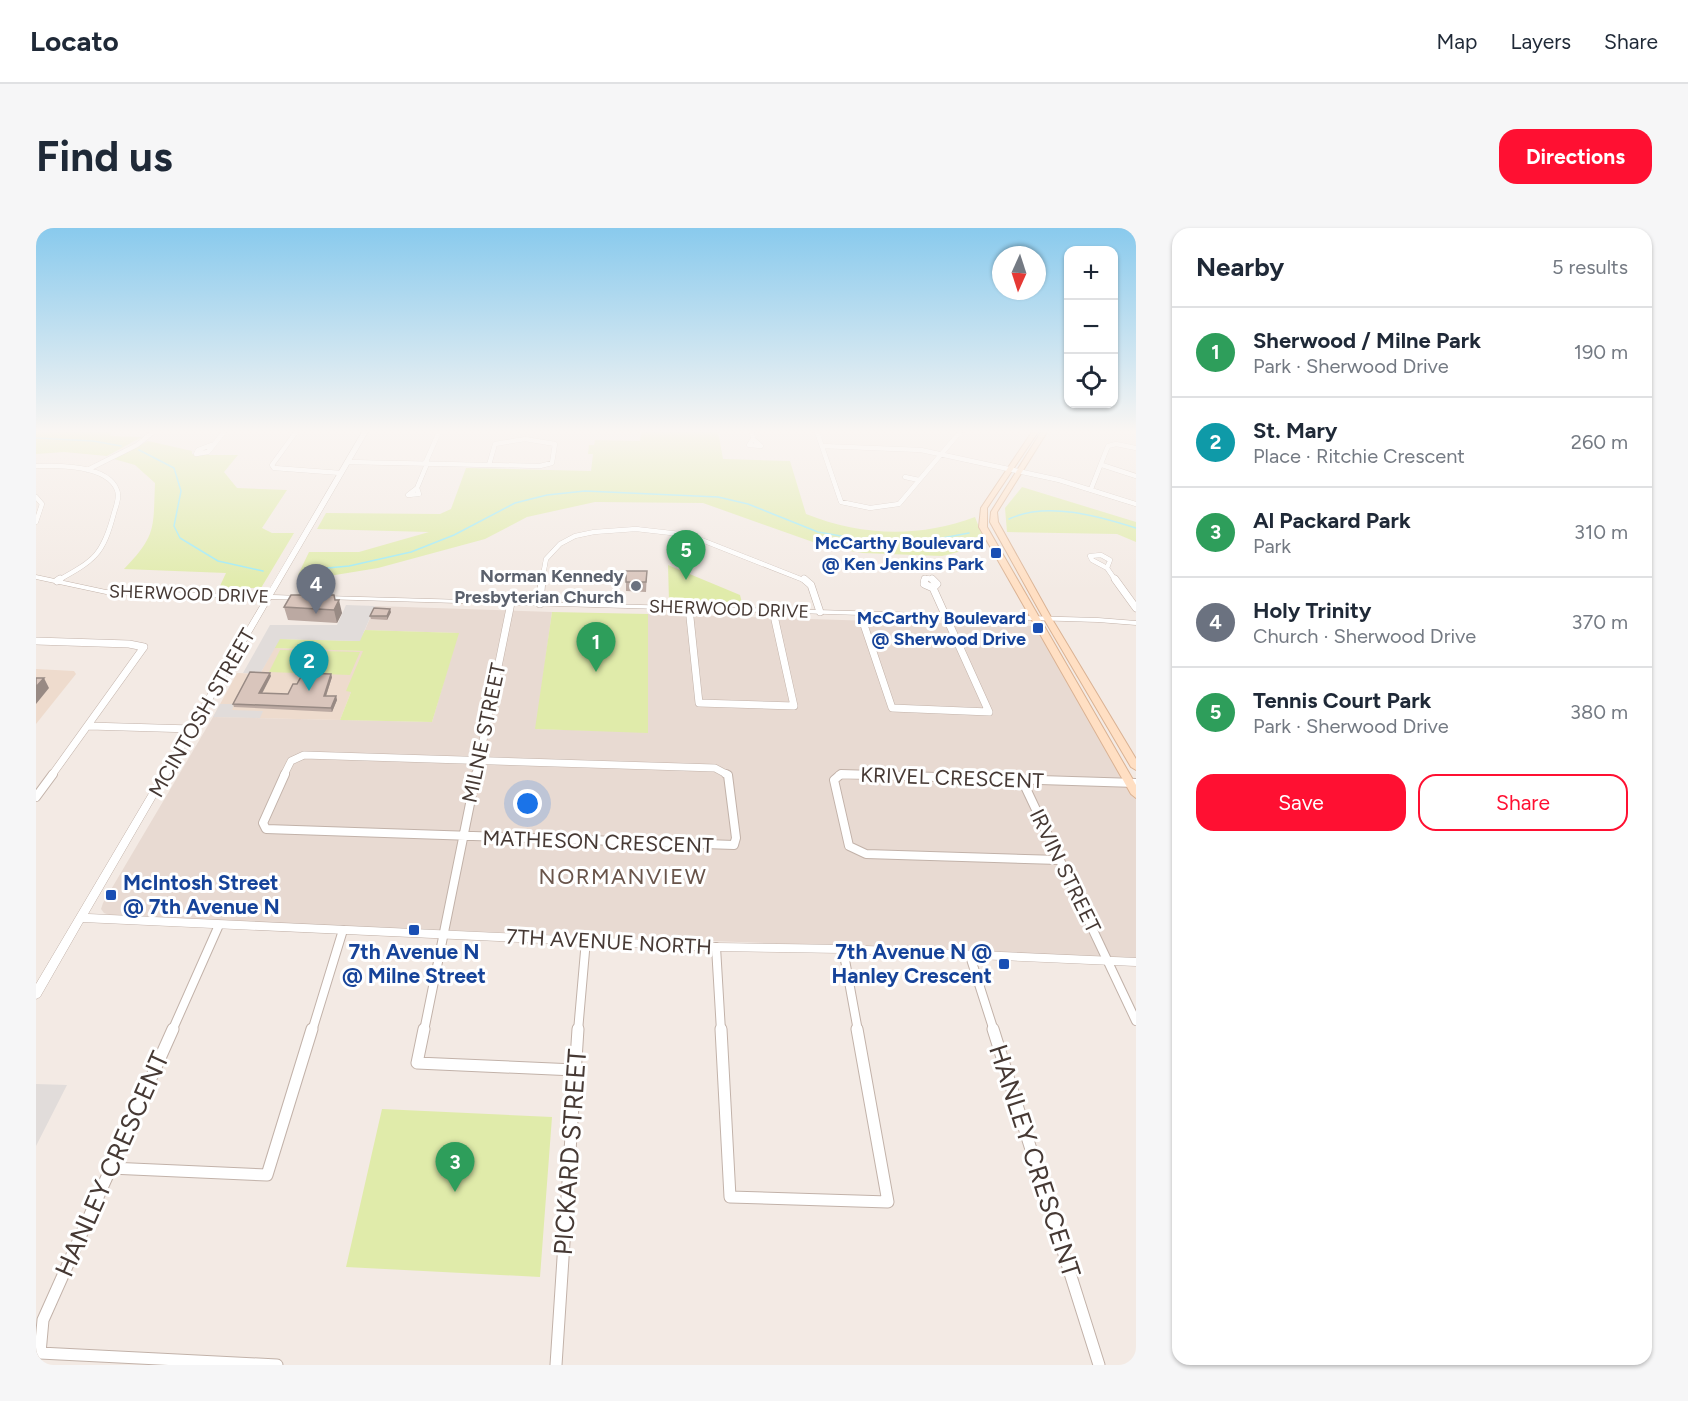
<!DOCTYPE html>
<meta charset="utf-8">
<style>
:root{--surface:#fff;--page:#f6f6f7;--text:#1f2937;--muted:#747a83;--line:#e0e1e3;--accent:#ff1032}
body{margin:0;font-family:Figtree,sans-serif;background:var(--page);color:var(--text)}
.controls{position:absolute;right:18px;top:18px;display:grid;overflow:hidden;border-radius:12px;box-shadow:0 2px 4px #0004}
.controls button{width:54px;height:54px;display:grid;place-items:center;padding:0;border:0;border-bottom:2px solid var(--line);background:var(--surface);color:var(--text);font:30px sans-serif}
.compass{position:absolute;left:956px;top:18px;width:54px;height:54px;border-radius:50%;background:var(--surface);box-shadow:0 2px 4px #0004;rotate:183deg}
.you{position:absolute;left:492px;top:576px;width:21px;height:21px;margin:-15px;border:4px solid #fff;border-radius:50%;background:#1a73e8;box-shadow:0 0 0 9px #1a73e833}
.badge{display:grid;place-items:center;width:39px;height:39px;border-radius:50%;background:var(--accent);color:#fff;font-size:20px;font-weight:700}
.pin{position:absolute;translate:-50% -50px;filter:drop-shadow(0 2px 3px #0008)}
.pin::after{content:'';position:absolute;top:32px;width:21px;height:18px;background:inherit;clip-path:polygon(0 0,100% 0,50% 100%)}
.list{margin:0;padding:0;list-style:none}
h2{display:flex;justify-content:space-between;align-items:center;height:78px;margin:0;padding:0 24px;font-size:26px}
h2 small{font-size:20px;font-weight:400;color:var(--muted)}
.list li{display:grid;grid-template-columns:39px 1fr auto;gap:18px;align-items:center;box-sizing:border-box;height:90px;padding:0 24px;border-top:2px solid var(--line)}
.list b{display:block;font-size:22px;white-space:nowrap}
.list p{margin:0;font-size:20px;white-space:nowrap;color:var(--muted)}
.list em{font-size:20px;font-style:normal;color:var(--muted)}
.actions{display:flex;gap:12px;padding:18px 24px}
.actions a{flex:1;padding:14px 0;border:2px solid var(--accent);border-radius:18px;text-align:center;font-size:21px;color:var(--accent)}
.actions .main{background:var(--accent);color:#fff}
.icon{flex:none;width:33px;height:33px;fill:none;stroke:currentColor;stroke-width:2;stroke-linecap:round;stroke-linejoin:round}
.map{position:relative;flex:none;width:1100px;height:1137px;overflow:hidden;border-radius:18px}
header{display:flex;align-items:center;gap:36px;box-sizing:border-box;height:84px;padding:0 30px;background:var(--surface);border-bottom:2px solid var(--line)}
header strong{font-size:28px}
nav{display:flex;gap:33px;margin-inline-start:auto;font-size:21px}
.intro{display:flex;align-items:center;justify-content:space-between;box-sizing:border-box;height:144px;padding:0 36px}
h1{margin:0;font-size:42px}
.button{padding:15px 27px;border-radius:18px;background:var(--accent);color:#fff;font-size:21px;font-weight:700}
main{display:flex;gap:36px;padding:0 36px}
aside{flex:1;background:var(--surface);border-radius:18px;box-shadow:0 2px 4px #0004}
.map>svg:first-child{display:block}
.residential{fill:#e8dad2}
.education{fill:#eedbcd}
.green{fill:#e0ebaa}
.parking{fill:#e1dcda}
.lines{fill:none;stroke-linecap:round;stroke-linejoin:round}
.stream{stroke:#9ceaf5;stroke-width:1.5}
.minor-far3-casing{stroke:#c2b2a9;stroke-width:5}
.minor-far2-casing{stroke:#c2b2a9;stroke-width:8}
.minor-far1-casing{stroke:#c2b2a9;stroke-width:10}
.minor-casing{stroke:#c2b2a9;stroke-width:13}
.tertiary-casing{stroke:#c2b2a9;stroke-width:1}
.secondary-casing{stroke:#dab293;stroke-width:2}
.minor-far3{stroke:#fff;stroke-width:4.5}
.minor-far2{stroke:#fff;stroke-width:7}
.minor-far1{stroke:#fff;stroke-width:8}
.minor{stroke:#fff;stroke-width:11}
.tertiary{fill:#fff;fill-rule:evenodd}
.secondary{fill:#ffdfc3;fill-rule:evenodd}
.wall{fill:#bba9a2}
.shaded-wall{fill:#988a84}
.building{fill:#d9c5bc;stroke:#988a84;stroke-width:1.5}
.transit-dot{fill:#1a4fb4;stroke:#fff;stroke-width:2}
.worship-dot{fill:#6b7280;stroke:#fff;stroke-width:2}
.labels{text-anchor:middle;stroke-width:6;stroke-linejoin:round;paint-order:stroke}
.far-transit-label{font-size:18px;font-weight:bold;fill:#164399;stroke:#fff;text-anchor:end}
.far-worship-label{font-size:18px;font-weight:bold;fill:#5b616d;stroke:#fff;text-anchor:end}
.far-street-label{font-size:18px;fill:#463934;stroke:#fff}
.street-label{font-size:21px;fill:#463934;stroke:#fff}
.transit-label{font-size:21px;font-weight:bold;fill:#164399;stroke:#fff;text-anchor:start}
.neighbourhood-label{font-size:22px;letter-spacing:1.5px;fill:#69544a;stroke:#fff}
.near-street-label{font-size:26px;fill:#463934;stroke:#fff}
</style>
<header>
<strong>Locato</strong>
<nav><a>Map</a><a>Layers</a><a>Share</a></nav>
</header>
<div class="intro"><h1>Find us</h1><a class="button">Directions</a></div>
<main>
<div class="map">
<svg width="1100" height="1137" viewBox="0 0 1100 1137">
<rect width="100%" height="100%" fill="#f3eae4"/>
<path class="residential" d="M339,378l177,6 -16,117 112,3v-118l385,12 5,4 98,169v159l-1021,-41 -11,-4 -3,-4 2,-6 110,-186 219,5 26,-89 -93,-3z"/>
<path class="education" d="M238,420l93,3 -27,69 -127,-3 24,-44 23,1z
M0,441l38,2 2,3 -40,50z"/>
<path class="green" d="M0,204h76l-2,3 3,1 29,1 -35,19 -43,-4 -28,2z
M605,204h77l5,27 67,2 16,53c55,22 113,24 169,3l11,28 -44,11 -79,-3 -36,-6 -124,-44 -108,-1 -68,15 -42,22 -107,29 -49,8 -31,-1 11,-23h50l70,-20 -112,-3 9,-16 114,1 11,-5 15,-41 125,3 2,-17h-5l1,-9h5l1,-5 45,1z
M112,213l44,10v3l4,1h42l-14,17 13,16 50,2 -25,38 10,5h22l-33,55h-42l7,-15 -102,-4c33,-34 29,-41 31,-86l-20,-18 -21,-6z
M986,259l114,35v20l-19,-8 -110,-2 -2,-24z
M632,337l72,30 2,8 -73,-2z
M516,384l96,2v119l-113,-4z
M329,402l94,3 -27,89 -92,-2 11,-28 -5,-1 17,-40 -89,-3 5,-9 80,2z
M244,422l80,2 -10,23 -81,-3z
M346,881l170,8 -12,160 -194,-10z"/>
<path class="parking" d="M310,377l29,1 -15,35 -80,-2 -20,35 -17,-1 27,-48h67z
M184,476h14l-2,6 31,1 -3,7 -47,-1z
M0,856l31,1 -31,61z"/>
<g class="lines">
<path class="stream" d="M0,210l57,3 28,5
M103,222l35,18 7,23 -7,35 6,12 38,23 45,10
M973,291c38,-18 89,-3 127,9
M270,342l43,-4 62,-14 43,-17 61,-32 32,-8 38,-4 133,6 30,7 70,28 52,9 51,1 48,-9"/>
<defs>
<path id="minor-far3" d="M260,204l-24,33 2,3 67,5
M716,204l1,7
M781,204l24,70 29,6 29,-4 61,-72
M489,211l30,5 -3,19 -12,3 -51,-1 6,-21z
M717,211l8,7 -12,-1z
M175,217l-13,5 -2,4 12,-2 16,-20
M786,218l99,4 138,30 77,24
M311,234l142,3
M389,236l14,-32
M1066,237l34,11
M0,238c21,-1 72,-1 81,24 3,7 -1,16 -3,23 -11,42 -19,47 -57,68
M51,242l50,-25 16,-13
M869,249l14,3
M381,260l2,6 -11,1z
M381,260l10,-24
M1055,261l17,-43 8,-2 20,4
M0,269l6,7 -6,18
M1065,327l9,5 -3,8 -15,-8 -2,-4z
M1071,340l9,13
M506,353l4,-22 14,-15 15,-8 19,-4 42,-3 53,6 117,46
M887,353l5,-3 7,3"/>
<path id="minor-far2" d="M768,351l7,6 9,27
M889,351l-1,5 9,4
M896,351l5,5 -4,4
M1079,351l21,29
M21,353l3,-2
M504,376l2,-25
M653,380l10,95 95,3 -21,-95
M824,385l32,95 97,4 -56,-124
M0,413l93,3 15,3 -92,128
M53,498l103,3
M248,547l7,-14 13,-6 411,13 13,7
M440,547l35,-172
M803,547h49"/>
<path id="minor-far1" d="M249,546l-22,49 3,6 468,16 2,-7 -8,-63 -2,-1
M986,552l114,241
M0,569l17,-23
M1023,632l-193,-6 -17,-8 -15,-66 7,-6 295,9
M680,719l5,84
M807,721l15,82
M934,728l24,75
M136,803l47,-106
M276,803l31,-101
M388,803l52,-257
M542,803l8,-91"/>
<path id="minor" d="M137,801l-130,291 -3,33 237,12
M388,801l-7,34 158,7
M685,801l9,168 158,5 -31,-173
M957,801l106,336
M74,940l157,7 45,-146
M520,1137l22,-336"/>
<path id="tertiary" d="M326,204h6l-95,163 29,1 3,2 -3,2 -31,-1 -183,315 628,29 127,2 293,13v8l-293,-13 -127,-2 -633,-29 -43,75 -4,2v-15l228,-385 -158,-5 -70,-15v-4l70,15 160,5z
M289,368l773,22 38,3v4l-38,-3 -775,-23 -1,-1z"/>
<path id="secondary" d="M996,204h6l-51,76v19l149,258v13l-5,-4 -152,-267 2,-19z
M1005,204h6l-50,80 1,10 54,97 84,140v11l-5,-3 -87,-148 -54,-97 1,-10z"/>
</defs>
<use href="#minor-far3" class="minor-far3-casing"/>
<use href="#minor-far2" class="minor-far2-casing"/>
<use href="#minor-far1" class="minor-far1-casing"/>
<use href="#minor" class="minor-casing"/>
<use href="#tertiary" class="tertiary-casing"/>
<use href="#secondary" class="secondary-casing"/>
<use href="#minor-far3" class="minor-far3"/>
<use href="#minor-far2" class="minor-far2"/>
<use href="#minor-far1" class="minor-far1"/>
<use href="#minor" class="minor"/>
<use href="#tertiary" class="tertiary"/>
<use href="#secondary" class="secondary"/>
</g>
<path class="wall" d="M590,343h21l-1,21 -20,-1z
M299,372l7,13 -5,10 -49,-3 -4,-13z
M355,384l-4,8 -16,-1 -1,-3z
M235,448l-9,18h26l9,-10 35,-7 -6,19h10l1,4 -5,12 -98,-5 -1,-3z"/>
<path class="shaded-wall" d="M303,372l3,13 -5,10 -3,-13z
M354,381l1,3 -4,8v-4z
M234,445l1,3 -11,21 -1,-4z
M295,446l1,3 -7,22 -1,-3z
M8,450l5,10 -13,16v-17z
M300,468l1,4 -5,12 -1,-4z"/>
<path class="building" d="M590,343h21l-1,11h-20z
M255,367h43l1,5h4l-5,10 -50,-3z
M338,380l16,1 -3,7h-17z
M214,444l20,1 -11,20 29,1 5,-10h4l6,-11 28,1 -7,22h12l-5,12 -98,-4z
M0,450h8l-8,9z"/>
<linearGradient id="sky" x2="0" y2="1"><stop stop-color="#89caed"/><stop offset="0.56" stop-color="#faf6f3"/><stop offset="1" stop-color="#faf6f3" stop-opacity="0"/></linearGradient>
<rect width="1100" height="363" fill="url(#sky)"/>
<g class="transit-dot">
<rect x="954" y="319" width="12" height="12" rx="3"/>
<rect x="996" y="394" width="12" height="12" rx="3"/>
<rect x="69" y="661" width="12" height="12" rx="3"/>
<rect x="372" y="696" width="12" height="12" rx="3"/>
<rect x="962" y="730" width="12" height="12" rx="3"/>
</g>
<circle class="worship-dot" cx="600" cy="358" r="6"/>
<g class="labels">
<g class="far-transit-label">
<text x="948" y="321">McCarthy Boulevard<tspan x="948" dy="21">@ Ken Jenkins Park</tspan></text>
<text x="990" y="396">McCarthy Boulevard<tspan x="990" dy="21">@ Sherwood Drive</tspan></text>
</g>
<g class="far-worship-label">
<text x="588" y="354">Norman Kennedy<tspan x="588" dy="21">Presbyterian Church</tspan></text>
</g>
<g class="far-street-label">
<text transform="translate(153 366) rotate(2)" y="6">SHERWOOD DRIVE</text>
<text transform="translate(693 381) rotate(2)" y="6">SHERWOOD DRIVE</text>
</g>
<g class="street-label">
<text transform="translate(166 485) rotate(-60)" y="7">MCINTOSH STREET</text>
<text transform="translate(448 505) rotate(-78)" y="7">MILNE STREET</text>
<text transform="translate(916 550) rotate(2)" y="7">KRIVEL CRESCENT</text>
<text transform="translate(562 614) rotate(2)" y="7">MATHESON CRESCENT</text>
<text transform="translate(1029 643) rotate(64)" y="7">IRVIN STREET</text>
<text transform="translate(573 714) rotate(3)" y="7">7TH AVENUE NORTH</text>
</g>
<g class="transit-label">
<text x="87" y="662">McIntosh Street<tspan x="87" dy="24">@ 7th Avenue N</tspan></text>
<text x="378" y="731" text-anchor="middle">7th Avenue N<tspan x="378" dy="24">@ Milne Street</tspan></text>
<text x="956" y="731" text-anchor="end">7th Avenue N @<tspan x="956" dy="24">Hanley Crescent</tspan></text>
</g>
<g class="neighbourhood-label">
<text x="587" y="656">NORMANVIEW</text>
</g>
<g class="near-street-label">
<text transform="translate(534 924) rotate(-86)" y="9">PICKARD STREET</text>
<text transform="translate(999 933) rotate(72)" y="9">HANLEY CRESCENT</text>
<text transform="translate(76 936) rotate(-66)" y="9">HANLEY CRESCENT</text>
</g>
</g>
</svg>
<div class="controls">
<button>+</button>
<button>−</button>
<button><svg class="icon" aria-label="locate" viewBox="0 0 24 24"><circle cx="12" cy="12" r="6"/><path d="M12 2v4M12 18v4M2 12h4M18 12h4"/></svg></button>
</div>
<svg class="compass" viewBox="-18 -18 36 36"><path d="M0-13l5 13h-10z" fill="#e53935"/><path d="M0 13l5-13h-10z" fill="#747a83"/></svg>
<div class="you"></div>
<div class="pin badge" style="left:560px;top:444px;background:#2e9e5b">1</div>
<div class="pin badge" style="left:273px;top:463px;background:#0f9aa8">2</div>
<div class="pin badge" style="left:419px;top:964px;background:#2e9e5b">3</div>
<div class="pin badge" style="left:280px;top:386px;background:#6b7280">4</div>
<div class="pin badge" style="left:650px;top:352px;background:#2e9e5b">5</div>
</div>
<aside>
<h2>Nearby<small>5 results</small></h2>
<ul class="list">
<li><span class="badge" style="background:#2e9e5b">1</span><div><b>Sherwood / Milne Park</b><p>Park · Sherwood Drive</p></div><em>190 m</em></li>
<li><span class="badge" style="background:#0f9aa8">2</span><div><b>St. Mary</b><p>Place · Ritchie Crescent</p></div><em>260 m</em></li>
<li><span class="badge" style="background:#2e9e5b">3</span><div><b>Al Packard Park</b><p>Park</p></div><em>310 m</em></li>
<li><span class="badge" style="background:#6b7280">4</span><div><b>Holy Trinity</b><p>Church · Sherwood Drive</p></div><em>370 m</em></li>
<li><span class="badge" style="background:#2e9e5b">5</span><div><b>Tennis Court Park</b><p>Park · Sherwood Drive</p></div><em>380 m</em></li>
</ul>
<div class="actions"><a class="main">Save</a><a>Share</a></div>
</aside>
</main>
